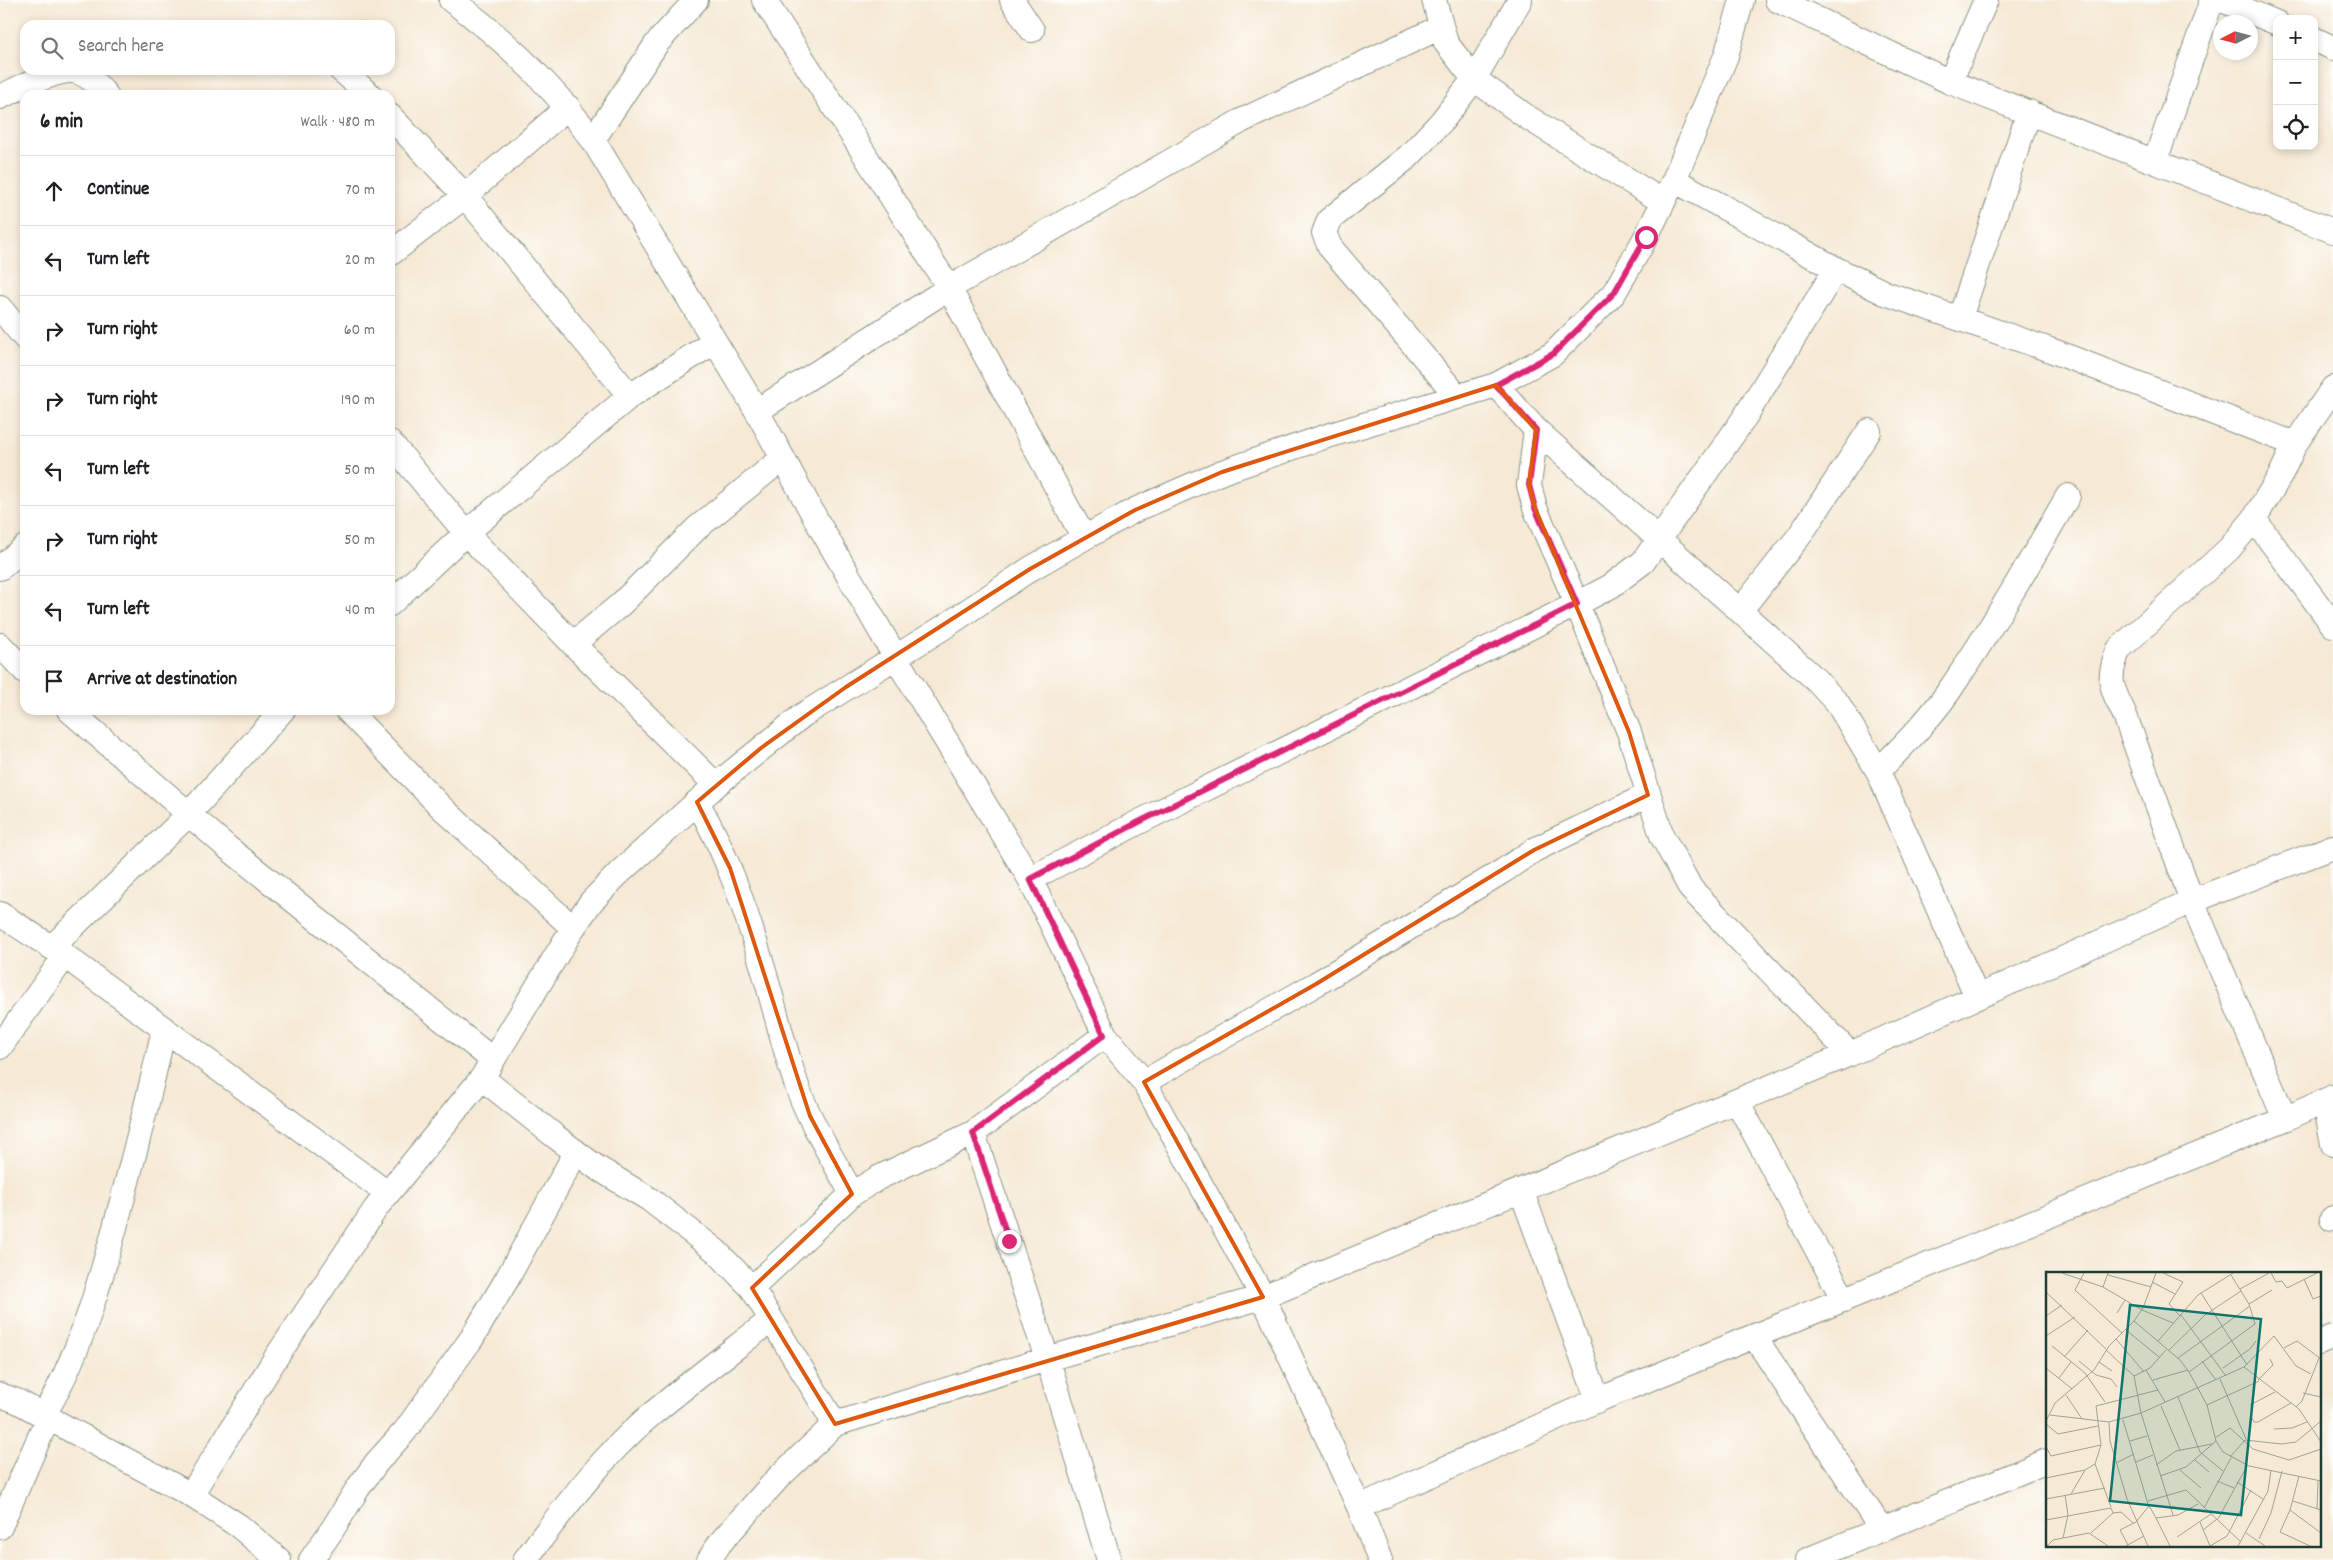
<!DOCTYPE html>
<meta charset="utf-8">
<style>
:root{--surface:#fff;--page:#f2f2f2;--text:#202124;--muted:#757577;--line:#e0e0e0}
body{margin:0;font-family:Dekko,sans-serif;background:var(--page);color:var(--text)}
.controls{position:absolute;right:15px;top:15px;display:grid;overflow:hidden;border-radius:10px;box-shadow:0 2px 8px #0003}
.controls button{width:45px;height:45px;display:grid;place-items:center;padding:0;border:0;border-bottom:1px solid var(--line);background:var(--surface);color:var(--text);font:25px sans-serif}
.compass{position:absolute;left:2213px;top:15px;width:45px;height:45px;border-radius:50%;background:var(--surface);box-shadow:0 2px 8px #0003;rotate:264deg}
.stop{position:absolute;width:15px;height:15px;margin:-11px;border:4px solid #db2777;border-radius:50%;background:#fff}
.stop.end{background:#db2777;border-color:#fff;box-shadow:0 1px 5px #0008}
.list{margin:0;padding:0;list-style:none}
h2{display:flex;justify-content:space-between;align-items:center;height:65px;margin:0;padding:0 20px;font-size:21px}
h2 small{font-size:16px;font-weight:400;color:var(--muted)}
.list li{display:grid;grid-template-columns:32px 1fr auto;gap:15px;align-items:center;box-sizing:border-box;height:70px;padding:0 20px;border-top:1px solid var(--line)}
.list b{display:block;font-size:19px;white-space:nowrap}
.list em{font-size:16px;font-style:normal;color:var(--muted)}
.icon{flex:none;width:28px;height:28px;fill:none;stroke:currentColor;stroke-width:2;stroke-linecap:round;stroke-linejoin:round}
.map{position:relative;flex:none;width:2333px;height:1560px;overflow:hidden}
.search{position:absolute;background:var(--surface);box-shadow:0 2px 8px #0003;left:20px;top:20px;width:375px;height:55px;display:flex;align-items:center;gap:12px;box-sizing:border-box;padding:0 18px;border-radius:15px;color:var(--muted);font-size:19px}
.panel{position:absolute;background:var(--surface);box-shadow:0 2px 8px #0003;left:20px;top:90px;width:375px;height:625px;border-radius:15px}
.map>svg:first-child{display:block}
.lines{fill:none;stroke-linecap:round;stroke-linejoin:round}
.minor-casing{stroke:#8a9384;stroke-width:26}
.minor{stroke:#fff;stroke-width:24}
.route{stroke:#db2777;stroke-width:6}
.marked{fill:none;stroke:#de580e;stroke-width:4;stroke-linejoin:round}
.inset-road{fill:none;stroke:#a0a495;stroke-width:1}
.view{fill:#0f766e;fill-opacity:0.15;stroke:#0f766e;stroke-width:2.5}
.inset-edge{fill:none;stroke:#1f3d34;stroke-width:2.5}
</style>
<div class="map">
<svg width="2333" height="1560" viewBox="0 0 2333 1560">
<rect width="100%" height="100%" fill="#fdfcf7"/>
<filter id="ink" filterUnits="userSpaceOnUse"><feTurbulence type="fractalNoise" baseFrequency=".02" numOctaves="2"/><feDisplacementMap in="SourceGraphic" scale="10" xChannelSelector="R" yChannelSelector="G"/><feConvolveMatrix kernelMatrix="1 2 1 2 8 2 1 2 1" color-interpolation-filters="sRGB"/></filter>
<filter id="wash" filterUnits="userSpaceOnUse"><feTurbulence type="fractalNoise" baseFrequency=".0096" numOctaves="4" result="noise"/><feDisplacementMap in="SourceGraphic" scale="20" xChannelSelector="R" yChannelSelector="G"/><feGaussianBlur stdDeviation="1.12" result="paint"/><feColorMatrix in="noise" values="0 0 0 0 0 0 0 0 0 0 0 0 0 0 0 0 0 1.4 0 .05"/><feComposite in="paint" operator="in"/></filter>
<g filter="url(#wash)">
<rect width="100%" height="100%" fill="#f6e9d5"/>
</g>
<g filter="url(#ink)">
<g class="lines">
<defs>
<path id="minor" d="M451,0c54,39 102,87 142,140l164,271 61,112 78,135 134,221 75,156 39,47 119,215 96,210 21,53
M764,0l87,133 98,155 135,250
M1012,0l20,30
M1434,0l12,43 28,36 53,38 136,85
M1777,0l173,82 383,149
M2222,0l55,23
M2314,39l19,9
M341,70l29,25
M1950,82l36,-82
M0,97c18,-8 60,-31 78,-25 12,4 20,14 28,23
M390,116l75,80 165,200
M593,140l64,-97 39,-43
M2155,161l57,-161
M1674,180l162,89 49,24 168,58 242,93
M390,254l75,-58 103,-89
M0,308l25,30
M1960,318l69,-206
M1496,385l40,45 204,181 73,66 25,27 40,67 99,226
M1458,397l-128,-150 -6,-14 5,-13 80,-64 33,-35 32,-42 46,-79
M757,411l192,-123 292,-167 200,-94
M1536,430l-7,55 6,23 42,96 52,128 33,104 29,53 159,165
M390,442l76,91 107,111 143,141
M2254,519l79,106
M0,568l25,-21
M390,604l76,-71 164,-137 84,-54
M1740,611l60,-76 69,-104
M573,644l48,-40 76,-76 86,-70
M0,645l25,26
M69,710l159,138 265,212
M347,710l93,96 133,122
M1878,771c25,-25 51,-51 71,-80 43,-63 81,-129 119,-195
M697,802c30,51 49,109 66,166 12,40 21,81 35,121 14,37 35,70 54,105
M1030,879l109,-57 438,-218 34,-18 32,-24 100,-142 93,-151
M0,914l65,42 322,237
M52,947l137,-133 94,-104
M0,1047l65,-91
M482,1078l74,59 40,30 53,32 67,52 36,37 83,136
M1144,1082l172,-98 187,-113 31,-21 114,-55
M1737,1101l107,199
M2325,1101l8,43
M2285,1119l-93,-218 -68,-188c-14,-28 -17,-35 -5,-64l110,-100 25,-30 26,-43 15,-32 38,-56
M973,1133l81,247 55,180
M1521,1190l77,210
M2332,1219l1,-1
M752,1288l100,-94 26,-16 95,-45 132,-98
M1754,1336l128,194
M2319,1343l14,-6
M0,1395l17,6 174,94 48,31 40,34
M44,1415c35,-60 51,-117 70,-184 18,-67 35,-134 50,-202
M191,1495l84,-136 101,-151 106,-130 91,-150 18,-26 28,-29 97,-88 87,-70 141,-88 86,-58 54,-31 51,-28 87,-38 102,-35 172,-52 57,-31 61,-61 32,-56 28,-57 52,-124 16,-56
M1359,1507l239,-107 687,-281 48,-22
M0,1527l48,-109
M311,1560l21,-30 26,-42 19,-26 28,-31 67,-93 35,-59 69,-127
M525,1560c37,-49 74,-100 121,-141 40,-34 83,-66 125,-99
M709,1560l11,-17 58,-65 57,-54 212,-65 216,-62 587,-243 342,-153 141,-54
M1807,1560l240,-99"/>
</defs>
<use href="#minor" class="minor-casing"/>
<use href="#minor" class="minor"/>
</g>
</g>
<g class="lines" filter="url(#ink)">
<path class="route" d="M1009,1241l-36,-108 131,-98 -74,-156 109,-57 438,-218 -42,-96 -6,-23 7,-55 -40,-45 57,-31 61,-61 32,-56"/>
</g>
<path class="marked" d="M1496,385l40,45 -7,55 6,23 94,224 19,63 -114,55 -218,134 -172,98 119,215 -428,127 -83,-136 100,-94 -42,-78 -80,-248 -33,-66 64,-54 85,-61 184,-118 105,-59 87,-38z"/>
<g transform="translate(2046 1272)">
<rect width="275" height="275" fill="#f6e9d5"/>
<path class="inset-road" d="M16,1l41,14M38,1l-9,17 47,43M62,1l-5,14 39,23M117,1l20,9 -14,22 11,12M225,1l5,9 6,-1 5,7 30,-15M62,3l43,12M258,7l9,20 8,-3M106,10l23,12M194,17l29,-16M0,20l60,57M155,21l46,72M203,32l23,-14M96,38l31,13M71,41l8,-13M135,43l45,61M0,44l16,-11M88,49l46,39 9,12 18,33 9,36 7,11 26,14 72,15M80,58l33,27M0,64l29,-19M70,67l28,33M112,69l40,-46 35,-22M6,74l33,27 20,29M238,76l13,-7 24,18M60,78l28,26 7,37 32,102M122,79l37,-36 36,-24M18,85l24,-27M132,86l72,-52M33,89l17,14 15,4 6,8M156,89l14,19M53,90l13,9M198,95l55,42 22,33M0,96l26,21M177,96l27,-19 6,-8M100,98l19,32M143,100l66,-48 -6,-20 -18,-29M88,104l16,-8 16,-18M13,106l12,-16M174,107l26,60M107,108l35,-10M212,108l15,-15 -3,-6M257,121l18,4M20,123l16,24M132,125l22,55 23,19M161,133l52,-24M204,133l25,-13M115,134l19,44M250,135l6,-6 17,-43M4,143l59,7 32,-9 103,-46 30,-31 22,30 15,8M206,146l2,4h4l33,-19M77,148l25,84 8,14 22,-3 20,-11M0,149l9,-18 39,-33 15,-24 25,-25 9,-13 13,-35M63,150l1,19 17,58 21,47M0,152l12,10 40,-8M228,157l18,-1 15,-6M169,166l15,-10 23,21 36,11 32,-11M84,169l17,-5M0,175l5,9 50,-11M184,185l15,-17 36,4 15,-2 25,-21M149,188l14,12M90,190l17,-7M70,191l18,-9M49,192l16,43M110,193l20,-14 36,-7M134,198l21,18M114,204l26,-9 30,-26M253,204l-9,34 -10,22 30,14M0,206l39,-8 10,-6 6,-19 -5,-39 62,-16M171,209l17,7M191,210l26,17M25,222l14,-24M0,227l59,-11M102,229l38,-11 55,52M247,229l28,9M158,236l27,-50M271,237l1,-28M244,238l31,23M110,246l14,28M172,247l29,-53M0,248l65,-12 2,5M154,250l10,24M157,258l14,-11M45,261l22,-20 8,-1 12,11M200,261l19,13M131,265l34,-23M17,266l5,-23 -3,-20M213,267l12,-26 11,-42M82,273l-8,-15 16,-8 13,-16M1,274l6,-6 36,-7 19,13M80,274l18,-10M164,274l17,-10 24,-46M192,274l30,-55 3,-21"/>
<path class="view" d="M84,33l131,14 -20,196 -131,-14z"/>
<rect width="275" height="275" class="inset-edge"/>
</g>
</svg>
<div class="controls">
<button>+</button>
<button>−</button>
<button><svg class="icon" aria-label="locate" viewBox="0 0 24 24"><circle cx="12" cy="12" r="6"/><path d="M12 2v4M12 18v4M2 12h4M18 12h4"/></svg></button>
</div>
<svg class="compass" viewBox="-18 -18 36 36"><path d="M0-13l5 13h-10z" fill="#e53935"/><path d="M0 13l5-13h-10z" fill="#757577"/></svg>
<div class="stop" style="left:1646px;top:237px"></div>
<div class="stop end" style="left:1009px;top:1241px"></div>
<div class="search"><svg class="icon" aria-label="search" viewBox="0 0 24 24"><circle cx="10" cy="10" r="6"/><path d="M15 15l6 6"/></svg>Search here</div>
<section class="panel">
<h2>6 min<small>Walk · 480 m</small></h2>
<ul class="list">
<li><svg class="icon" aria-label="ahead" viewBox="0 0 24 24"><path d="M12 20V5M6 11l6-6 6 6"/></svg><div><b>Continue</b></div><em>70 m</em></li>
<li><svg class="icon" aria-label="left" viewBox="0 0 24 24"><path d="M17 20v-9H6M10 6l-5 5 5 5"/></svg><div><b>Turn left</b></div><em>20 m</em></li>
<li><svg class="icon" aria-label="right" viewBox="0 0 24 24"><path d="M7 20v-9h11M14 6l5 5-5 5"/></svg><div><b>Turn right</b></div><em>60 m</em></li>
<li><svg class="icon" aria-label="right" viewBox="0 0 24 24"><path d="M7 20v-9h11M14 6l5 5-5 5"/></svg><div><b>Turn right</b></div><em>190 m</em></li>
<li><svg class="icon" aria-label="left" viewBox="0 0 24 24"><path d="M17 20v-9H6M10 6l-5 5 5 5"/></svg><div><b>Turn left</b></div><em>50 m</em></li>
<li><svg class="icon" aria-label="right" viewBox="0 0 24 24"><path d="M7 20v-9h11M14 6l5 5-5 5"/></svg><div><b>Turn right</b></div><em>50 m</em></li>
<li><svg class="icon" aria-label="left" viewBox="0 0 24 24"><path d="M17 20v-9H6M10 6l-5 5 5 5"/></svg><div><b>Turn left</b></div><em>40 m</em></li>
<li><svg class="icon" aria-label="arrive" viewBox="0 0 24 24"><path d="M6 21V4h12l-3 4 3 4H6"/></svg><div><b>Arrive at destination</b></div></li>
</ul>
</section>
</div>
